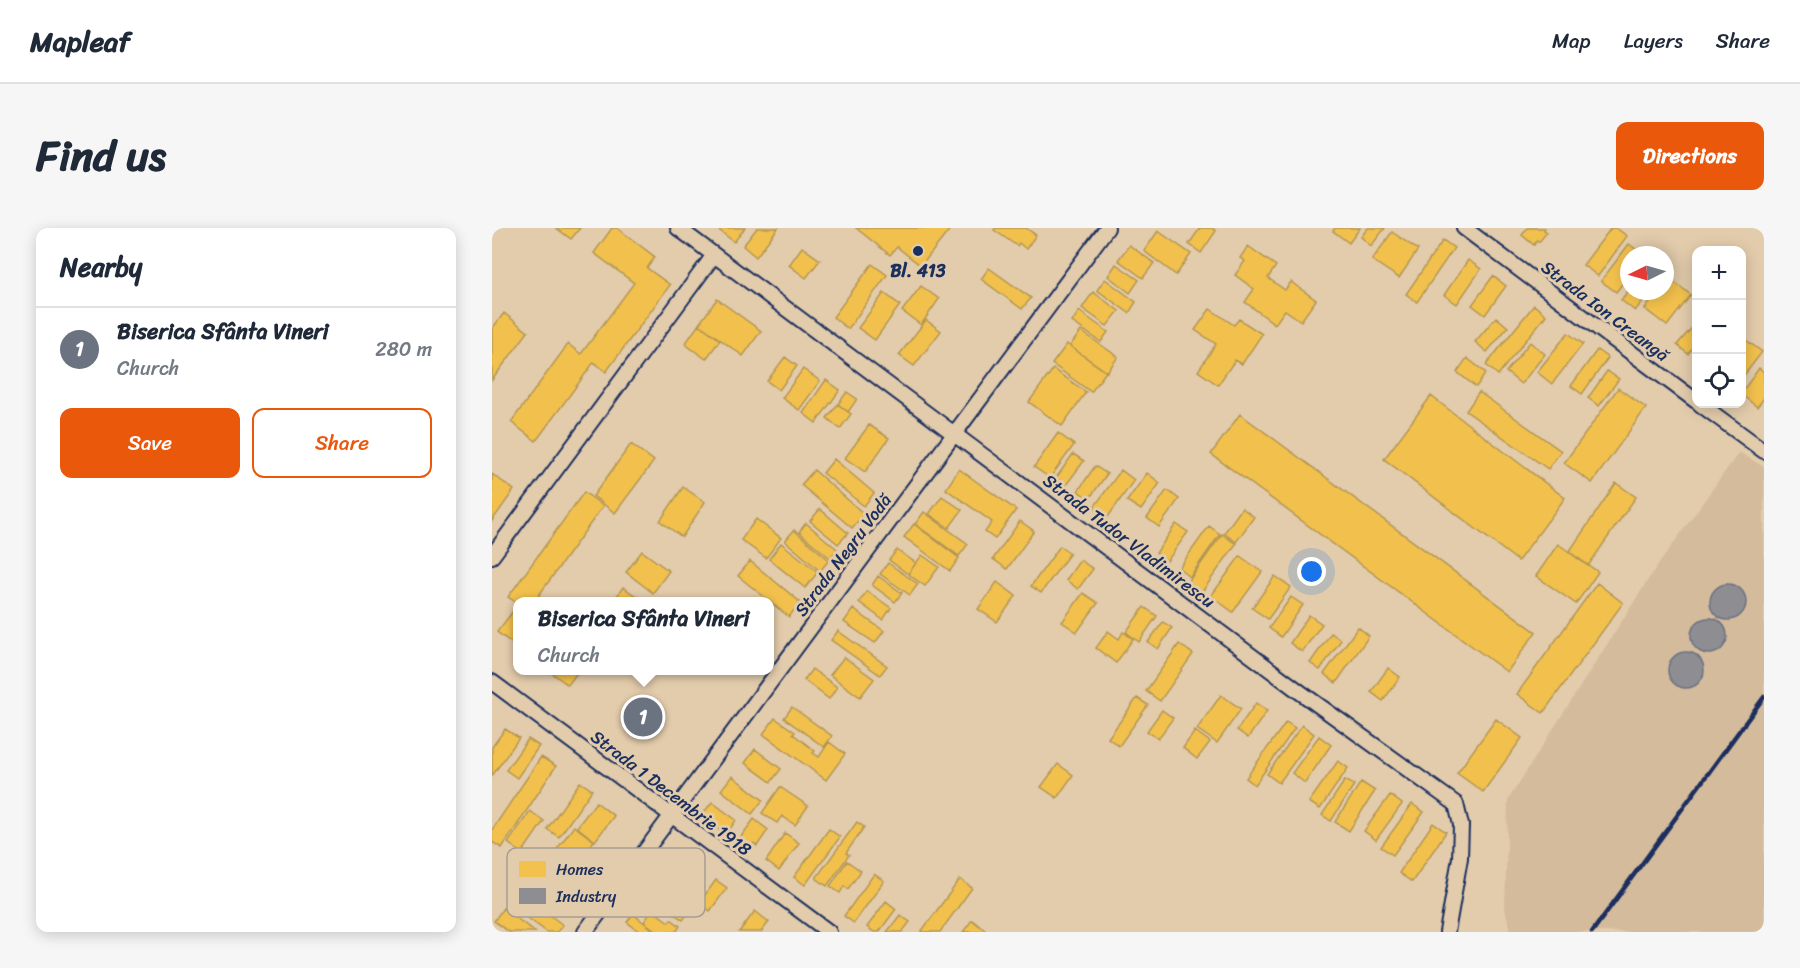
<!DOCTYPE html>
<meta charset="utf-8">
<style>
:root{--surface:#fff;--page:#f6f6f7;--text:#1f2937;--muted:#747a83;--line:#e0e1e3;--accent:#ea580c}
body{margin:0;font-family:Sriracha,sans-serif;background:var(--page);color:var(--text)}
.controls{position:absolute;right:18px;top:18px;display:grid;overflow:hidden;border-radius:12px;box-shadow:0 3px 15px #0003}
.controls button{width:54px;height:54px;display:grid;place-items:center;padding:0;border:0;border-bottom:2px solid var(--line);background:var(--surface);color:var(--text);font:30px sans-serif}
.compass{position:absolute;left:1128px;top:18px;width:54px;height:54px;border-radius:50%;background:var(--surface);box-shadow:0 3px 15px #0003;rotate:265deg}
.you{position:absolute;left:820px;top:344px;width:21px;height:21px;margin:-15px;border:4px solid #fff;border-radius:50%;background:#1a73e8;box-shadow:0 0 0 9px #1a73e833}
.badge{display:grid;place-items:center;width:39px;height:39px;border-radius:50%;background:var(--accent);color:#fff;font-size:20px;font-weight:700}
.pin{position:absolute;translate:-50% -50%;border:3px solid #fff;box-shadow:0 2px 6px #0006}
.popup{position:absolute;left:21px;top:369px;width:261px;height:78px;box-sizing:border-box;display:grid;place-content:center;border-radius:12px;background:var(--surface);filter:drop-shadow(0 2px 4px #0005);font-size:20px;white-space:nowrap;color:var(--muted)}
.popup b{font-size:22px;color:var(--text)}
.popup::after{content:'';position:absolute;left:50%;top:100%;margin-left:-12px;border:12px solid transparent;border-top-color:var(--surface)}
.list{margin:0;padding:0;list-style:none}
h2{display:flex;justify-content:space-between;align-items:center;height:78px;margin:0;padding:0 24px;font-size:26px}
h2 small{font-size:20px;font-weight:400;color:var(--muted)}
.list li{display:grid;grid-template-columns:39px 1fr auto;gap:18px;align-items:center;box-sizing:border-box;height:84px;padding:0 24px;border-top:2px solid var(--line)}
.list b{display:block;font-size:22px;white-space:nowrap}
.list p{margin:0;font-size:20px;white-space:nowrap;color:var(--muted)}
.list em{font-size:20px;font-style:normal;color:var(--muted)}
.actions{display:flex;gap:12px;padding:18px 24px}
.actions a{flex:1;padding:14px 0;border:2px solid var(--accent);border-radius:12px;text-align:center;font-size:21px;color:var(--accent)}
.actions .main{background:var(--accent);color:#fff}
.icon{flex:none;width:33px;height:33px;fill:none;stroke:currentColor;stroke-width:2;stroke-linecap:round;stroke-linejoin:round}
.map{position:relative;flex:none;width:1272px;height:704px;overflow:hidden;border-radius:12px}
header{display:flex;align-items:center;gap:36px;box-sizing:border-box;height:84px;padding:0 30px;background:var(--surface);border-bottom:2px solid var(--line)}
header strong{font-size:28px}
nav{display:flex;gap:33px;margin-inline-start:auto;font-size:21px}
.intro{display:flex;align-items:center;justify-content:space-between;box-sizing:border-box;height:144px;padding:0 36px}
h1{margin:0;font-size:42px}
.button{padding:15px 27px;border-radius:12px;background:var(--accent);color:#fff;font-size:21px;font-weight:700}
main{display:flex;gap:36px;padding:0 36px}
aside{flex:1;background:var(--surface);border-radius:12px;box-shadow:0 3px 15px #0003}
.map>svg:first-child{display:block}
.built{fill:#d4bb9c}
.homes{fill:#f2c14e;stroke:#b29553;stroke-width:1.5}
.industry{fill:#8d8d92;stroke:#6b7182;stroke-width:1.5}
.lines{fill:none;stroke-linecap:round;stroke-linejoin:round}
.minor-casing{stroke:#1b2f5e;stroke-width:18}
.minor{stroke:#e3ccac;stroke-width:14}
.rail{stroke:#1b2f5e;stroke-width:4.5}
.poi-dot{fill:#1b2f5e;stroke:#e3ccac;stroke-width:2}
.labels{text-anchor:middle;stroke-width:6;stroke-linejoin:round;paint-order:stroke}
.poi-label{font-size:18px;font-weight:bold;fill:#1b2f5e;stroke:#e3ccac}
.street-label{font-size:18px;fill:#1b2f5e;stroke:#e3ccac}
.key{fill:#e3ccac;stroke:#a79d95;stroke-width:1.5}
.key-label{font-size:16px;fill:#1b2f5e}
</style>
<header>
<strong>Mapleaf</strong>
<nav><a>Map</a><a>Layers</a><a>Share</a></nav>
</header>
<div class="intro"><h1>Find us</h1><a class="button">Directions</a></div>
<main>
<aside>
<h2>Nearby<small></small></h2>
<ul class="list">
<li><span class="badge" style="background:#6b7280">1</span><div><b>Biserica Sfânta Vineri</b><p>Church</p></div><em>280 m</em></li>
</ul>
<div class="actions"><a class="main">Save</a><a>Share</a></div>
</aside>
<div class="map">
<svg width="1272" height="704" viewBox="0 0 1272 704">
<rect width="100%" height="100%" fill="#e3ccac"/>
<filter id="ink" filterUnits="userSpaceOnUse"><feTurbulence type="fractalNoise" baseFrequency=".0167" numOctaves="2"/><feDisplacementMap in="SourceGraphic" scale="12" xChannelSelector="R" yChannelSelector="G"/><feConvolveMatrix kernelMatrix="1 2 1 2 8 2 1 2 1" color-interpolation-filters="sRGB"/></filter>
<g filter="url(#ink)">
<path class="built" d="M1247,224l25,15v465h-253l-6,-23 3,-109 145,-228z"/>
<path class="homes" d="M64,0h24l-9,11z
M120,0h5l38,29 -8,11 23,17 -64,87 -12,-10 -58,79 -25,-19 57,-78 13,10 53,-71 -40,-30z
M228,0h25l-11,14 -15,-12z
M265,0h21l-22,29 -13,-11z
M364,0h95l-30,38 -24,-19 -7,8z
M504,0h30l10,7 -10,14 -7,-6 -2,3 -23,-16z
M708,0h12l4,3 -15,22 -12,-9z
M843,0h25l-11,15 -16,-12z
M876,0h17l-14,18 -10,-9z
M1035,0h18l-1,2 3,2 -8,10 -2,-2 -3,5 -12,-10z
M1119,0h5l11,8 -29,40 -15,-11z
M666,3l33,23 -15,21 -32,-24z
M900,4l26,18 -19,28 -27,-18z
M951,12l11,8 -37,54 -11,-8z
M1137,16l15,11h-15v20l-13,17 -15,-11z
M637,17l25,18 -11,15 -25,-18z
M756,18l28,20 -8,12 17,12 6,-8 25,18 -15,21 -16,-11 -10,14 -30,-22 9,-13 -19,-14 10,-14 -5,-3z
M310,19l18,13 -14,18 -17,-13z
M976,32l13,9 -24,35 -13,-9z
M380,36l15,11 -39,54 -15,-12z
M624,36l23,16 -9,13 -22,-17z
M497,40l42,30 -9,11 -41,-30z
M1001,48l13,10 -21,29 -13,-10z
M1177,50l22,17 -24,31 -22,-17 14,-18h6v-7z
M613,51l31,23 -7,11 -32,-23z
M429,58l18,13 -18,26 -19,-14z
M1137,62v1h22l-16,20 -14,-11z
M601,64l26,19 -12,15 -25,-18z
M392,65l16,12 -25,35 -17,-12z
M225,71l44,32 -18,25 -44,-32z
M1042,77l12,10 -48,60 -12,-10z
M718,81l24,16 5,-6 23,15 -20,30 -7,-4 -17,25 -20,-14 18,-27 -21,-14z
M587,83l29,21 -7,10 -29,-20z
M12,85l24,19 -36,48v-51z
M1004,89l12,10 -21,25 -12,-10z
M434,92l15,11 -27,35 -15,-11z
M1204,95v21l-8,10 -11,-9z
M207,96l21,16 -14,19 -21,-15z
M589,103l37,26 -11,15 -37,-26z
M1076,105l15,11 -31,40 -15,-12z
M1254,112l16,12 -20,26v-32z
M1038,114l15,12 -24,30 -15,-12z
M575,116l39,28 -15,20 -39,-28z
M1105,122l11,8 -26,36 -11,-8z
M293,129l12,9 -18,24 -12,-9z
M975,130l19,15 -10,14 -19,-15z
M1267,140l5,4v26l-7,9 -15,-12v-3z
M311,141l17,12 -21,29 -17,-12z
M561,141l33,23 -24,34 -33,-24z
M1115,143l12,8 -20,27 -11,-8z
M334,152l14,10 -24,33 -13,-10z
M1126,160l28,20 -54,75 -28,-20z
M355,164l10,7 -9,13 -10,-8z
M987,164l82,59 -13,18 -82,-58z
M939,168l134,102 -47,63 -134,-102z
M346,176l13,10 -11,15 -13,-11z
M748,186l296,218 -29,40 -296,-218z
M377,197l20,13 -24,34 -20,-14z
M566,205l16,12 -24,33 -16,-11z
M139,216l23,17 -39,52 -22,-17z
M581,226l11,7 -18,24 -10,-7z
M342,231l40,34 -10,13 -41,-33z
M603,238l12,8 -18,25 -11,-8z
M467,241l57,41 -21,29 -10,-7 7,-10 -46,-33z
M322,242l50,44 -12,14 -51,-43z
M629,242l13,10 -26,37 -14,-10z
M655,245l13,10 -19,27 -14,-9z
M0,246l22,16 -22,31z
M1124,255l20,14 -48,69 -19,-14z
M191,259l22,15 -23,35 -22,-16z
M675,262l12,9 -20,28 -12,-9z
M92,264l19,14 -69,96 -17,1 -9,-6z
M450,268l20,14 -13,18 -20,-14z
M750,280l12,9 -18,25 -12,-9z
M328,281l28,24 -10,11 -28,-23z
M432,284l44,32 -9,12 -44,-32z
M264,291l25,19 -15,20 -25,-18z
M528,293l14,10 -27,38 -14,-10z
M314,295l31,26 -7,9 -31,-26z
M422,296l45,34 -9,13 -46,-34z
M684,296l12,8 -21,29 -11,-8z
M717,298l11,8 -30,43 -11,-9z
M302,302l35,30 -9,11 -35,-30z
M730,306l14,10 -34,48 -14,-10z
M289,315l37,29 -13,16 -36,-29z
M1066,316l40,28 -22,32 -40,-28z
M568,318l10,7 -29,40 -10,-7z
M405,322l19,13 -8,11 -19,-14z
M150,323l27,20 -16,22 -27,-21z
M430,327l17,12 -14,19 -17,-12z
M748,328l22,16 -29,40 -22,-16z
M588,332l13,9 -15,20 -12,-9z
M258,333l50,41 -11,15 -51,-41z
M396,335l30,21 -8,11 -30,-21z
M386,348l24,17 -7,9 -23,-17z
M783,348l16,11 -23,32 -16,-11z
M505,354l19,14 -19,26 -19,-13z
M1105,355l26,20 -80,110 -26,-19z
M131,359l20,14v1h-30z
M375,363l24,17 -8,12 -24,-18z
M591,365l15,10 -21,29 -15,-10z
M799,369l12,8 -22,32 -12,-9z
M25,378v41l-20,-15z
M652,379l13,9 -18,26 -13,-10z
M361,381l31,22 -9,12 -31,-21z
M817,387l13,9 -20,28 -12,-9z
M671,394l9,6 -14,21 -10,-7z
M866,399l11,9 -33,47 -12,-9z
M346,403l49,35 -7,9 -49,-35z
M616,403l11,8 4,-7 10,7 -17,24 -20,-15z
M839,405l10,7 -21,30 -10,-7z
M687,416l14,10 -33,47 -14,-10z
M352,429l30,22 -14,18 -30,-22z
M896,440l12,9 -17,24 -12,-9z
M320,441l25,18 -8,12 -25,-19z
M56,442h31l-11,15z
M729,467l20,14 -24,34 -20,-14z
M645,470l11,7 -29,41 -11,-8z
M764,475l11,8 -19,27 -11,-8z
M300,479l40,29 -8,11 -40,-29z
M670,482l11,8 -15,21 -11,-8z
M283,490l20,14 -2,2 22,17 -2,2 6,4 10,-15 16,12 -19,26 -63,-46z
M1004,491l26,19 -39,54 -26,-19z
M794,494l9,6 -40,57 -9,-7z
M810,497l12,9 -35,49 -12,-9z
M13,501l14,9 -27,38v-29z
M703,503l15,11 -13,17 -14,-11z
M827,508l12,9 -26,38 -13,-10z
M36,511l11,7 -22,32 -11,-8z
M263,521l26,20 -10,13 -26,-19z
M49,529l15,9 -54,82 -10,-6v-12z
M846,533l10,7 -28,41 -11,-7z
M566,536l15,11 -16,23 -16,-11z
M240,548l31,24 -11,14 -31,-24z
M853,552l9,5 -23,36 -9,-6z
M88,554l12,8 -33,47 -12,-8z
M869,554l14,9 -26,40 -14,-9z
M288,559l28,19 -13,19 -13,-9 -5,7 -15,-10z
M898,567l12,9 -26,36 -12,-9z
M104,574l18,14 -19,25 -18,-14z
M220,574l24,18 -10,15 -25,-19z
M920,576l12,8 -31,43 -12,-8z
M38,583l14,10 -22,32 -14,-10z
M262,591l14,11 -11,16 -4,-3 -5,7 -11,-8z
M365,594l7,5 -18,26 3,2 -22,31 -11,-8z
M941,595l13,9 -34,50 -13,-9z
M82,598l20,15 -12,17 -9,-7 -4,7 -12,-9z
M337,601l11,8 -35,48 -11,-8z
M293,605l14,10 -20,28 -13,-10z
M183,626l9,7 -6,7 -9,-7z
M73,628l23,18 -2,2 8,6 -10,12 -30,-23z
M177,633l14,9 -22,30 -13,-10z
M355,633l14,10 -13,18 -4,-3 -4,7 -10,-7z
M42,642l43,33 -9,12 -43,-32z
M382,646l10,7 -30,42 -10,-7z
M69,648l23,18 -4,6 -24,-18z
M468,651l12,9 -32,44h-19z
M224,652l11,8 -17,23 -11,-8z
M187,655l20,15 -16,22 -20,-14z
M26,663l45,34 -6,7h-10l-38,-28z
M394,673l10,8 -17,23h-5l-7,-5z
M11,680l32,24h-26l-15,-11z
M160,682l17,12 2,-3 9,7 -4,6h-18l-14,-10z
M263,683l14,11 -8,10h-22z
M141,686l23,18h-16l-13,-10z
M408,687l10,7 -8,10h-15z
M480,692l13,10 -2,2h-20z"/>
<path class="industry" d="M1218 374a18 18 0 1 1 36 0a18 18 0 1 1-36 0Z
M1199 408a18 18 0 1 1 36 0a18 18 0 1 1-36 0Z
M1176 442a18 18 0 1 1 36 0a18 18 0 1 1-36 0Z"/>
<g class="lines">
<defs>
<path id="minor" d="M186,0l622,464 156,112 5,21 -1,33 -13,74
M972,0l232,173
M1208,176l64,47
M0,328l222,-301
M0,454l337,250
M93,704l522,-704"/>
</defs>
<use href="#minor" class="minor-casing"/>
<use href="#minor" class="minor"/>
<path class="rail" d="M1100,704l172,-235"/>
</g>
</g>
<circle class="poi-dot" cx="426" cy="23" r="6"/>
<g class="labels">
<g class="poi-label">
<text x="426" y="49">Bl. 413</text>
</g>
<g class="street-label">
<text transform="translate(1113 83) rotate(37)" y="6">Strada Ion Creangă</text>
<text transform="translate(637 313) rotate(37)" y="6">Strada Tudor Vladimirescu</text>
<text transform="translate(351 327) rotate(-53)" y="6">Strada Negru Vodă</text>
<text transform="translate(179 565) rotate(37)" y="6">Strada 1 Decembrie 1918</text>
</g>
</g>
<rect x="15" y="620" width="198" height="69" rx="9" class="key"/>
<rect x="27" y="633" width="27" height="16" fill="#f2c14e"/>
<rect x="27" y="660" width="27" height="16" fill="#8d8d92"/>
<g class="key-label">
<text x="64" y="647">Homes</text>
<text x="64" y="674">Industry</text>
</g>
</svg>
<div class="controls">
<button>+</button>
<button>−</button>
<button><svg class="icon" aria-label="locate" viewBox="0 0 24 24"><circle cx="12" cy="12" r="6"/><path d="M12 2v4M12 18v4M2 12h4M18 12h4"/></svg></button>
</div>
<svg class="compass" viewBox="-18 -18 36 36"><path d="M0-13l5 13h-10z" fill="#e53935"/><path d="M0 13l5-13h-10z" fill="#747a83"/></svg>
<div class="you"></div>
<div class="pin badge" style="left:151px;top:489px;background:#6b7280">1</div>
<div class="popup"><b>Biserica Sfânta Vineri</b>Church</div>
</div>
</main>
